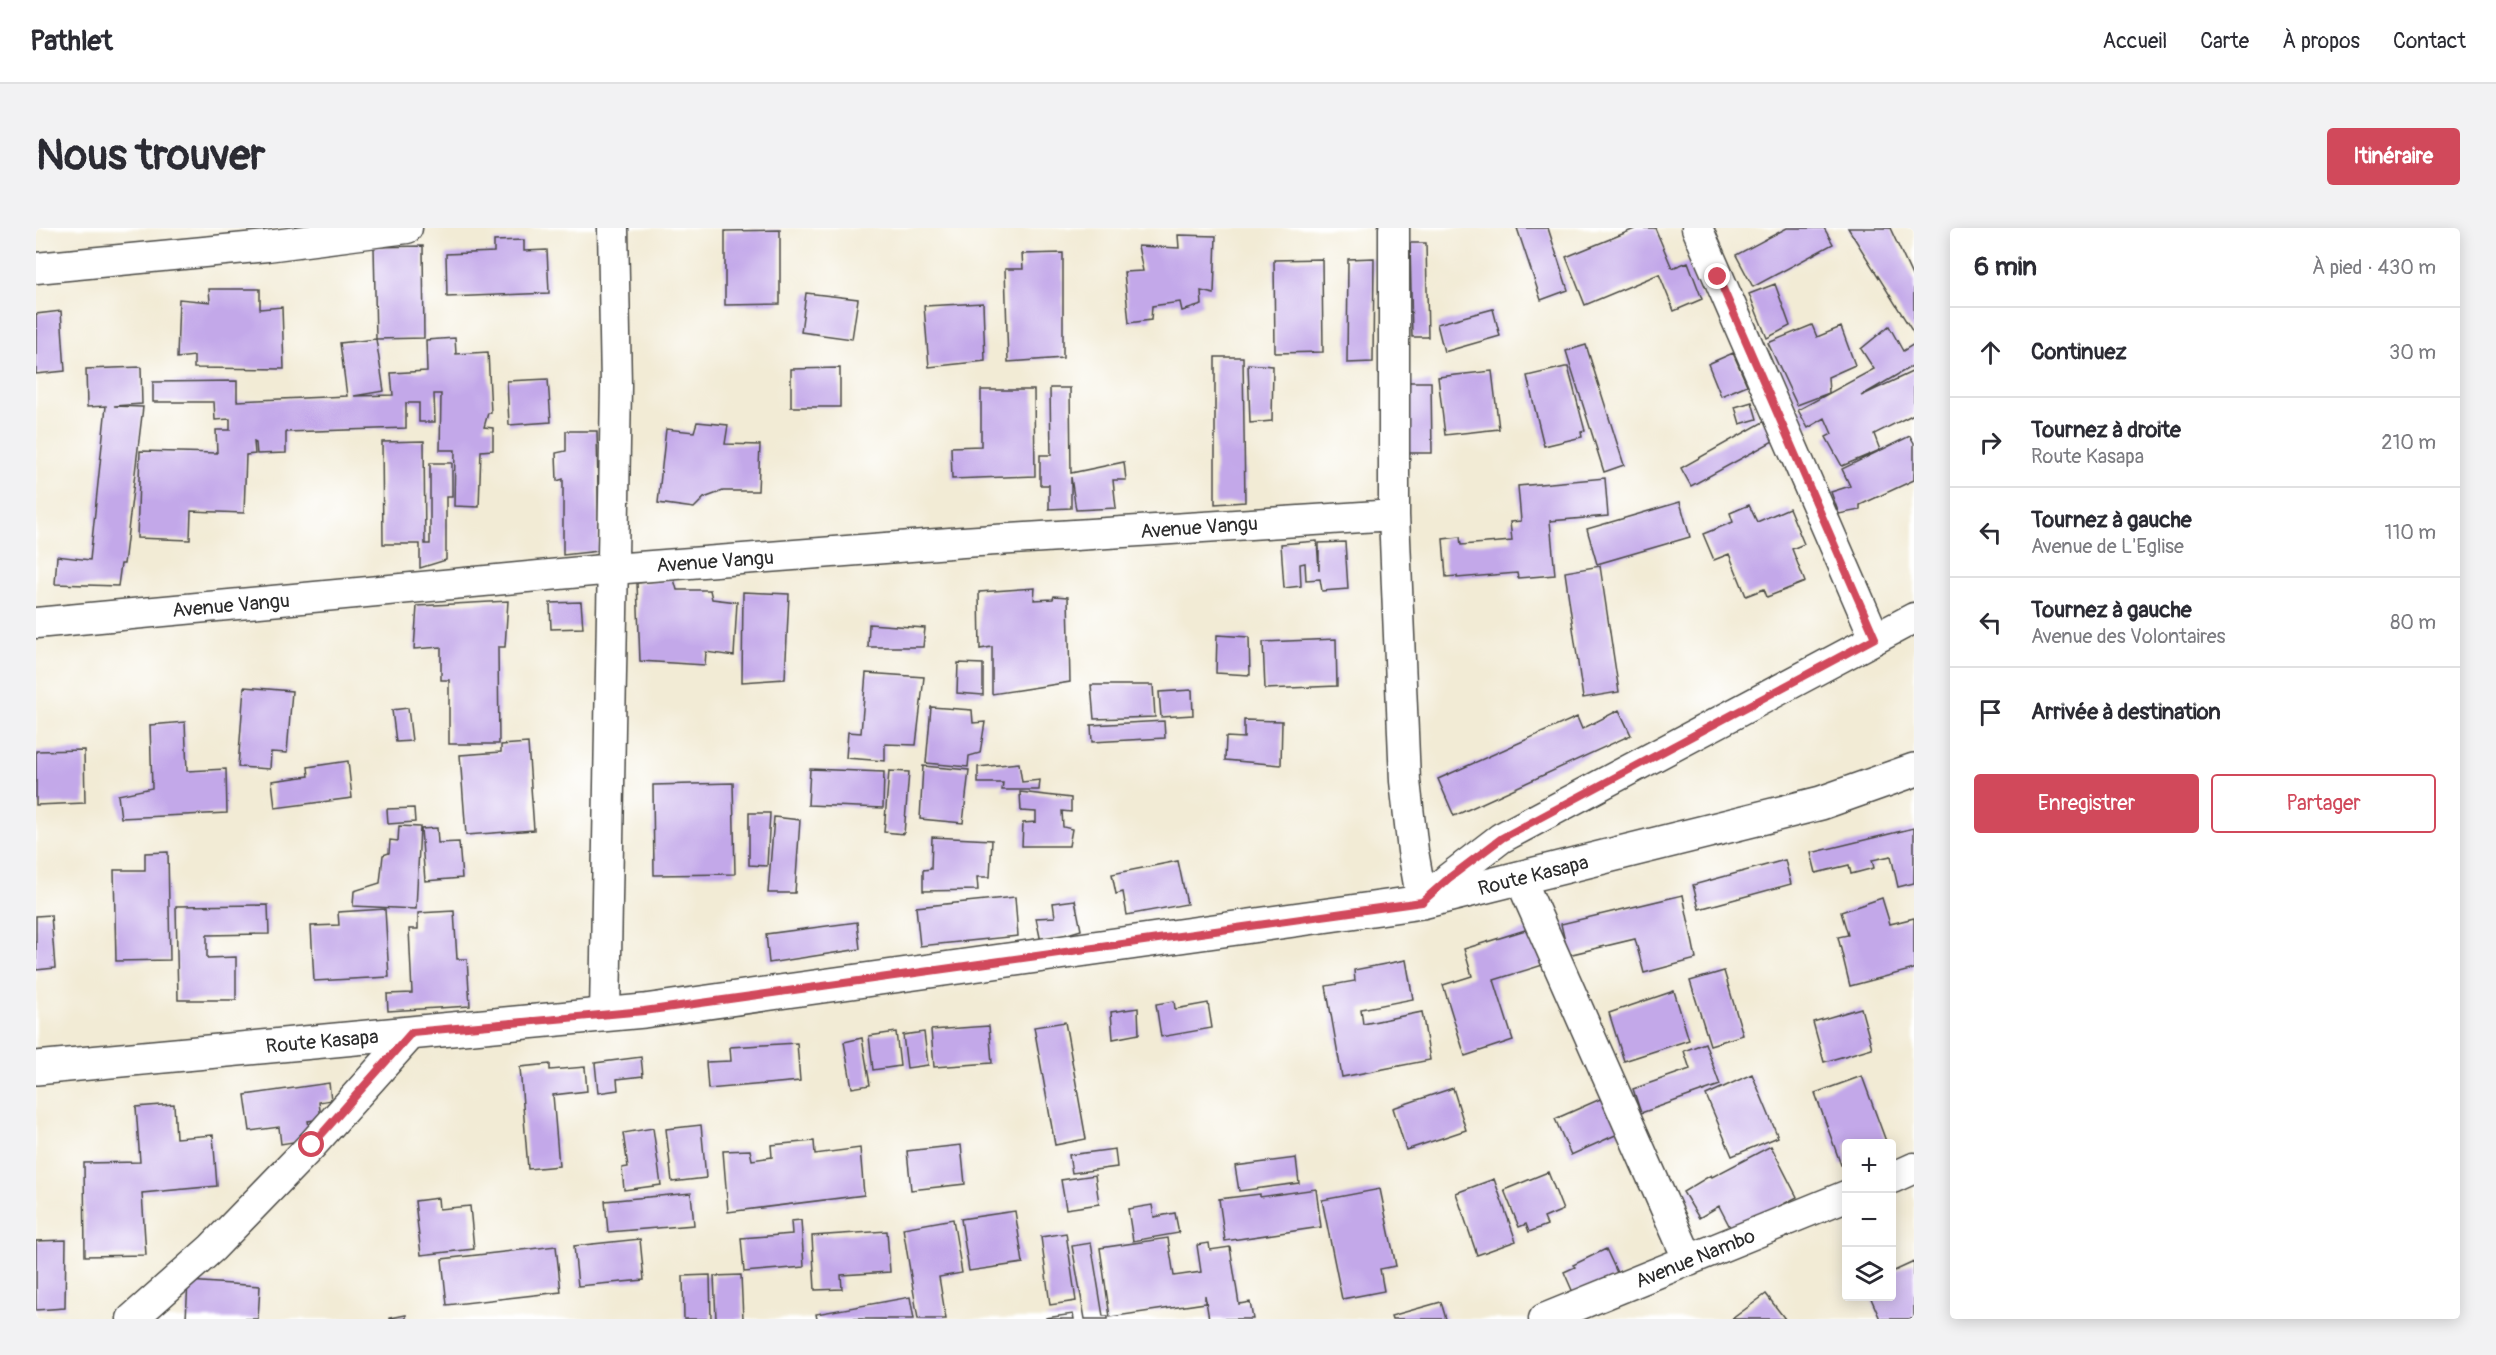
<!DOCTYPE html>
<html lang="fr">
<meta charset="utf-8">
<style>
:root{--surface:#fff;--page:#f2f2f3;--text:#2b2b33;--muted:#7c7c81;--line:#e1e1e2;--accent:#d1495b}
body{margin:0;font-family:Pangolin,sans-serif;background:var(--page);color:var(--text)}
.controls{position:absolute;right:18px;bottom:18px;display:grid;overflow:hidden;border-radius:6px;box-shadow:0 3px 15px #0003}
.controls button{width:54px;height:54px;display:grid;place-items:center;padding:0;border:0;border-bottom:2px solid var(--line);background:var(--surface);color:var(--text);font:30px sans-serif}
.stop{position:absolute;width:18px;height:18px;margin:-14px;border:4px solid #d1495b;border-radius:50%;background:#fff}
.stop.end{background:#d1495b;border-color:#fff;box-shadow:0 2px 6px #0008}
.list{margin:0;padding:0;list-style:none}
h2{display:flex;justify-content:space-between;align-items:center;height:78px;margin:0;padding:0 24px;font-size:26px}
h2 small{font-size:20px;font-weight:400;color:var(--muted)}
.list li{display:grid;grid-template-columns:39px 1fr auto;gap:18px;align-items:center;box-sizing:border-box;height:90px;padding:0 24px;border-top:2px solid var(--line)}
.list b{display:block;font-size:22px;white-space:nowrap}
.list p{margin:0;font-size:20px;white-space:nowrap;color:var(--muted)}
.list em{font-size:20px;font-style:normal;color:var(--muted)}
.actions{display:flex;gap:12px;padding:18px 24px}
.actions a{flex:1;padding:14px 0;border:2px solid var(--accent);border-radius:6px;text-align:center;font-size:21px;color:var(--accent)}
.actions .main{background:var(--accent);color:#fff}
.icon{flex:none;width:33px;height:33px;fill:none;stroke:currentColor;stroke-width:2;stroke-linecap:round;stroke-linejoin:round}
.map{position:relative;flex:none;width:1878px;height:1091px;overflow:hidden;border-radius:6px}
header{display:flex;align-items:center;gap:36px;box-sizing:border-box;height:84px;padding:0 30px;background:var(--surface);border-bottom:2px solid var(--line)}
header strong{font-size:28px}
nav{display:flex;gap:33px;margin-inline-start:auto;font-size:21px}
.intro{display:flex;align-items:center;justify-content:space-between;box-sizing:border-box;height:144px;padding:0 36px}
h1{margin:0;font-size:42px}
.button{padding:15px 27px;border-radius:6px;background:var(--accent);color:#fff;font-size:21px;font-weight:700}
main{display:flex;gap:36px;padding:0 36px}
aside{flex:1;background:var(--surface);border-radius:6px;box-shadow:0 3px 15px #0003}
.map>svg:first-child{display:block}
.building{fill:#c3a8e9}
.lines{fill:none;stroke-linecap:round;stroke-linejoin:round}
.minor-casing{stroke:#494844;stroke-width:33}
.secondary-casing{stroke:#494844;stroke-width:36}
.minor{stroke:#fff;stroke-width:30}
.secondary{stroke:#fff;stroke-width:33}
.route{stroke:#d1495b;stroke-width:8}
.labels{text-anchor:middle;stroke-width:4.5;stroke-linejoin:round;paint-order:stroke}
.street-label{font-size:20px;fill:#2b2b2b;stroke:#fff}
</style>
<header>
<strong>Pathlet</strong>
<nav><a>Accueil</a><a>Carte</a><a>À propos</a><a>Contact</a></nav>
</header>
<div class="intro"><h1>Nous trouver</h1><a class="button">Itinéraire</a></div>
<main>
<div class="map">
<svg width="1878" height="1091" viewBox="0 0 1878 1091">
<rect width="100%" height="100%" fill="#fff"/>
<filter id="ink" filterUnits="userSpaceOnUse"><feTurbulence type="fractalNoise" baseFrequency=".0167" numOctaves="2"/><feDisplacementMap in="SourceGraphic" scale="12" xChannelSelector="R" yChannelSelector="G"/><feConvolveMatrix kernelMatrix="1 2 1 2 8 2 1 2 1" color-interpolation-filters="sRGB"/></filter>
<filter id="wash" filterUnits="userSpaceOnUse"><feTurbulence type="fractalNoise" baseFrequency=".008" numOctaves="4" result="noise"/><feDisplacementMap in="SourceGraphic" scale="24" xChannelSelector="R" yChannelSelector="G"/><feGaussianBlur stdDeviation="1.35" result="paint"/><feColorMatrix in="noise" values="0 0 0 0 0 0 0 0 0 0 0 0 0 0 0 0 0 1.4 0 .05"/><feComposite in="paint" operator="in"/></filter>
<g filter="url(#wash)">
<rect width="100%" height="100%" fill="#f2ebd5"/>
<g id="blocks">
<path class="building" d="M1481,0h31l20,62 -27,10z
M1601,0h18l17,40 16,-6 14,37 -28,12 -15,-37 -74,31 -19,-48z
M1751,0h37l9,16 -80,43 -17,-32z
M1812,0h42l24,52v54z
M744,2v74l-55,1v-74z
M1142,7l38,1 -2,58 -13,-3 1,14 -20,6 -2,-9 -28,4 -1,14 -22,3 -5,-51 19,-1 -5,-25 41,2z
M488,12v11l23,-1 2,43 -102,4 -1,-43 48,-2v-11z
M1374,15h16l2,94h-16z
M387,18l1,92 -48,1 -2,-92z
M1027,25v105l-55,4 -3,-93h18l-1,-15z
M1338,30l-1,104 -26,1 1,-104z
M1286,31l1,93 -48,1 -1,-93z
M1739,56l15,42 -23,12 -18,-44z
M173,61h51v20l22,-2 2,62 -90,-1v-12l-17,2 2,-59 31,3z
M770,65l52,6 -6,40 -51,-7z
M947,75l2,58 -56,6 -5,-61z
M1457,81l7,27 -56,16 -7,-28z
M25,83l4,60 -29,3v-60z
M1776,97l5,12 24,-10 14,38 -27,12 1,16 -32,12 -29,-62z
M1853,98l14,25 11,-7v21l-53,31 53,-25v43l-40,20 6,16 -38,16 -16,-29 6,-3 -7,-16 -17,10 -10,-18 76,-41 -13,-20z
M419,110l1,16 32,-2 3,61h-3l-4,14 9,1v22l-12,1 -2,56 -25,-1 1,-56h-15l1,-56h-7l1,28h-16v-19h-13v25l-120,4v21l-29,1 -1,-11 -2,-1 1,12 -9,1 -2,58 -53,-2 -1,29 -53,-2 3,-87 77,2 -1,-23h14v-11l-15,1 -1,-18h-61v-20l84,-1v20l110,-5 -7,-53 36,-4 8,52 -30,5 39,-1 -2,-22 36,-2 -1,-31z
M1550,117l38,120 -20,7 -38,-121z
M1697,125l14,32 -26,11 -13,-32z
M1179,129h28l2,145 -30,2z
M1212,136l25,2 -1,55 -22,2z
M105,139l1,37 -28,2 29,1 -19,157h-3l-3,22 -63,-2 2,-28 33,4 16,-154 -19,1 -1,-38z
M1529,139h3l17,64 -4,1 1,5 -38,9 -17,-70z
M804,140v39h-49v-38z
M1456,143l7,58 -54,6 -7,-58z
M512,151l3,43 -42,3 -2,-44z
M1370,154h25l1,71h-25z
M1014,160h20l1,85 53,-11 2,18h-13l3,28 -40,2 -5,-33v31l-22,1v-24h-9v-30h11z
M945,162h53l1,86 -83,3 -1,-32 30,-1z
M1716,174l5,17 -17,5 -5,-17z
M1729,193l10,19 -84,46 -10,-18z
M661,194l31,3 -3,19 35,1 -2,46h-35l-19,7 -10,10 -36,-5 8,-74 28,3z
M530,203h31l2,120 -36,4v-76l-6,2 -1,-28 10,-2z
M1874,208l4,7v37l-54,25v5l-21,4 -8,-22 19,-6 -8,-17z
M388,213l1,103h5v-81h22v34h-6v63l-26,8v-24h-37l-1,-102z
M1569,250l3,38 -58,5 5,54 -37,3 -1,-5 -60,5v-2l-11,1 -3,-38 17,-2 1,8 51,-4 -2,-19 11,-1 -3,-35z
M1644,274l10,35 -93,27 -10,-35z
M1713,277l8,17 32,-14 15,36 -12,5 13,33 -38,15 -3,-8 -18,7 -17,-42 -15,6 -11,-26 30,-12 -3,-9z
M1281,313l2,29v-27l26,-1 3,47 -26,2 -2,-12 -14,1 -1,-17 -5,1 1,22 -17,2 -3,-44z
M1564,338l19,126 -36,6 -18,-126z
M638,351l3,11h33l2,9 25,3 -3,54 -28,-4 -1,13 -65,-4 -3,-78z
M999,360l-1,12 19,-1 1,-3 14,1 2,85 -78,12v-47l-12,2 -1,-57z
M707,364l46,2 -4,85 -43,3z
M472,373l-3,46h-7l1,97h-50v-64h-8v-33l-27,2 3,-43z
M545,374l2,26 -32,1 -1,-26z
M833,396l56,4 -2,19h-55z
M1181,407l32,2 1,38 -34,-2z
M1300,411l1,47 -72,3 -2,-47z
M922,435l25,1v31l-26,-2z
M830,445l58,4 -8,68 -31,-1v17l-39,-3 2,-26 13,1z
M1055,457h62l2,32 -61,2z
M208,459l48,4 -5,62 -16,-1 -1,17 -32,-2z
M1156,462l1,25 -32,2 -2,-25z
M895,479l41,3 1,13 12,-1 -5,31 -11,3 -1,11 -42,-4z
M372,480l4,33 -16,1 -4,-32z
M1583,482l12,25 -177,81 -16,-37 139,-62 5,12z
M1208,492l38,1 -1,44 -56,-5 1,-23 18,1z
M1128,493l1,17 -73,4 -1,-17z
M149,494l2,49 39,-2 1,44 -106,5 -3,-23 34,-7 -2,-63z
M492,515l6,87 -68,5 -6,-80 41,-3v-7z
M48,522l1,53 -49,2v-54z
M312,533l4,37 -77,10 -3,-27 37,-5 -1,-9z
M983,535l3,19 18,-2 -1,10h-37l1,-7h-25v-16z
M887,538l46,4 -6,53 -43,-4z
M774,541l74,3 -1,36 -75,-3z
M853,543l20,1 -5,62 -20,-2z
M697,555l2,91 -81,1 -1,-90z
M984,564l51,6v14l-9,-1 1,16 9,2 -3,17h-47l1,-23 13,-1v-10l-15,-1z
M378,580l1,14 -27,2 -1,-15z
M713,585h21l-3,53 -18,-1z
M738,589l26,3 -5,73h-27z
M363,598l21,1 -4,82 -63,-3 1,-15 26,-8 3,-28 6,-2 1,-13 8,1z
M401,600l1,15 21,-1 3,36 -37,3 -4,-52z
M1878,600v55l-16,4 -7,-31 -19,4 2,8 -23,6 -2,-9 -33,8 -5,-20z
M896,609l60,3 -2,37h-13l1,13 -55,1v-21l8,-1z
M132,624l2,108 -54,1 -2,-91h31v-17z
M1749,632l6,24 -92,25 -6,-24z
M1142,633l9,43 -60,11 -4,-23 -7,2 -4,-20z
M1647,667l13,64 -52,14 -9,-34 -67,16 -7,-31z
M979,669l3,39 -98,10 -4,-39z
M1846,670l8,26 24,-6v51l-64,17 -12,-49 10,-2 -7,-23z
M1039,672l6,30 -40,12 -5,-24 19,-1 -2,-14z
M232,677l1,29 -62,1v23l29,-1v43h-58l-2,-94z
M349,681l4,68 -75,4 -3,-55 28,-1 -1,-13z
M418,683l3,48h10l3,47 -82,5 -1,-17 25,-1 -3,-64h9v-16z
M15,687l4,53 -19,2v-54z
M821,694l3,27 -91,14 -3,-29z
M1499,699l11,37 -52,16 19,60 -48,16 -22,-71 29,-9 -8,-27z
M1370,732l7,39 -52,10 2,15 59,-12 8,48 -88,17 -16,-91 29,-5 -1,-11z
M1688,743l19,64 -33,10 -20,-64z
M1638,763l15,49 -65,21 -15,-48z
M1138,773l1,8 33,-6 4,25 -51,9 -5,-33z
M1102,780l1,26 -26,5 -2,-27z
M1825,780l11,40 -48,14 -11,-40z
M1029,794l21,117 -31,6 -21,-118z
M953,798l3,37 -58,4 -3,-37z
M860,804l4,34 -27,4 -4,-34z
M888,804l4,33 -21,3 -4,-33z
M826,810l8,47 -18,3 -8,-46z
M761,815l3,38 -92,8 -2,-27 25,-1 -1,-14z
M1669,815l15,42 -79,28 -8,-24 57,-20 -6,-18z
M605,829l2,19 -26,3 1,11 -20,3 -3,-30z
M514,836v6l35,-3 2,24 -34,4 6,71 -31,3 -8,-102z
M1716,846l26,63 -46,19 -26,-61z
M1826,848l25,68h-41v19l-5,2 -26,-72z
M293,855l2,17 -12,2 2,17 -13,2 3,18 -30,5 -2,-17 -29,4 -5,-36z
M1417,860l13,42 -60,20 -13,-42z
M1569,869l15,36 -49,22 -16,-36z
M138,876l2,34 37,-3 4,51 -75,7 4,62 -61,1 -1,-93 56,-1 -4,-55z
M665,897l5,53 -34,4 -6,-53z
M617,900l8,57 -37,5 -2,-22 6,-1 -5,-34z
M778,913l1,13 45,-6 4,47 -136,17 -5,-61 27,-1 2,10 20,-3 -1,-12z
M925,917l4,39 -54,6 -4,-39z
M1735,918l26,51 -65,34 -13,-25 -20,12 -16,-26 28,-17 1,2z
M1079,921l2,18 -45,6 -3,-18z
M1260,930l3,25 -60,8 -4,-25z
M1512,944l15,38 -19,8 3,7 -18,7 -3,-8 -7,3 -15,-37z
M1059,947l4,29 -33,5 -5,-29z
M1458,951l22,62 -39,14 -21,-62z
M1280,961l5,38 -96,14 -6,-42 41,-5v3z
M1344,961l16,77 -16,3 4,22 -42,8 -20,-99z
M655,965l3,32 -86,7 -3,-31z
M402,970l1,11 31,-3 4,43 -53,6 -6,-54z
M1116,977l2,12 21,-4 4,20 -46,8 -5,-32z
M979,983l8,52 -54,8 -8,-52z
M917,991l9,54 -23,4 7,42h-28l-15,-91z
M765,992l3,47 -60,5 -3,-34 51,-4 -1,-13z
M851,1003l3,41 -49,3 1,14 -27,1 -3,-54z
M1030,1005l10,68 -26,4 -9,-68z
M1132,1010l6,38 27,-4 -4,-27 12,-2 1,7 20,-3 9,57 11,-2 3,17h-44l-4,-24v8l-95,14 -10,-69z
M604,1011l4,41 -66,6 -4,-40z
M30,1012l-1,68 -29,2v-69z
M1055,1015l12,73h5v3h-23l-13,-73z
M520,1018l5,46 -114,13 -5,-46z
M1570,1021l13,28 -44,20 -11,-25 11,-5 -2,-2z
M1878,1034v57h-34l-10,-23h22v-24z
M674,1047l1,44h-27l-1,-43z
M705,1047l2,44h-27l-2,-43z
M152,1053l72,5 -2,33h-72z
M1730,1066l19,25h-53z
M874,1069l4,22h-97l-1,-5z
M1405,1074l5,17h-54l-1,-3z
M1037,1086l1,5h-28v-1z
M370,1087v4h-16v-1z"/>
</g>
</g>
<g filter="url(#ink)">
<use href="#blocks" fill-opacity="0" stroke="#494844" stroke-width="1.5"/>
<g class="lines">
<defs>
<path id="minor" d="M1358,0v287l11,266 8,70 9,51
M1661,0l178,410
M0,40l231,-22 140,-18
M0,395l577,-54 350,-27 431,-27
M1484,650l169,383
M1386,674l27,-24 52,-40 413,-220
M569,786l11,-628 -3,-158
M1856,950l22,-10
M96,1091l80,-71 100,-103 100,-112
M1508,1091l302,-123"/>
<path id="secondary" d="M0,840l608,-57 778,-109 399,-99 93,-33"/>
</defs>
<use href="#minor" class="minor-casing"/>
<use href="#secondary" class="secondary-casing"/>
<use href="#minor" class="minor"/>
<use href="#secondary" class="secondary"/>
</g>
</g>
<g class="lines" filter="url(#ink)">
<path class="route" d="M276,917l100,-113 232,-21 778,-109 27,-24 53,-40 373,-200 -157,-361"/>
</g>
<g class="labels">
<g class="street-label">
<text transform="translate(1163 299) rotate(-4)" y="7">Avenue Vangu</text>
<text transform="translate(679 333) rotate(-4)" y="7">Avenue Vangu</text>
<text transform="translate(195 377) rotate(-5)" y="7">Avenue Vangu</text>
<text transform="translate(1497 647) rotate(-14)" y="7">Route Kasapa</text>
<text transform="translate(286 813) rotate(-5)" y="7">Route Kasapa</text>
<text transform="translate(1659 1030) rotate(-22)" y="7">Avenue Nambo</text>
</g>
</g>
</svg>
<div class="controls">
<button>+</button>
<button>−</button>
<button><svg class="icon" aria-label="layers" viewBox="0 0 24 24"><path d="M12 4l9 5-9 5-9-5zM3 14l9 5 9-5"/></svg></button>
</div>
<div class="stop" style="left:276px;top:917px"></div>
<div class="stop end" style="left:1682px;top:49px"></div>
</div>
<aside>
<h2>6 min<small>À pied · 430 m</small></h2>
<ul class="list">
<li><svg class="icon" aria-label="ahead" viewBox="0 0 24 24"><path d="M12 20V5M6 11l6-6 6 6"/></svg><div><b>Continuez</b></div><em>30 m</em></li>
<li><svg class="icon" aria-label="right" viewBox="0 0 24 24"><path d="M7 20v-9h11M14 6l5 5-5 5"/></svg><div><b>Tournez à droite</b><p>Route Kasapa</p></div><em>210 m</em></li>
<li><svg class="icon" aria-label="left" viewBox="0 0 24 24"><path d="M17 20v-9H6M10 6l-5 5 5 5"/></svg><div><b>Tournez à gauche</b><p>Avenue de L'Eglise</p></div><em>110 m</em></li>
<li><svg class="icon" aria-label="left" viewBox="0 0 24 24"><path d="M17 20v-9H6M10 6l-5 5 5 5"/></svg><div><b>Tournez à gauche</b><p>Avenue des Volontaires</p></div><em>80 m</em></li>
<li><svg class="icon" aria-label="arrive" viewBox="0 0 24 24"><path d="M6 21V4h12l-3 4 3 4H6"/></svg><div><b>Arrivée à destination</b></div></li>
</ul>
<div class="actions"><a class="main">Enregistrer</a><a>Partager</a></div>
</aside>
</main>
